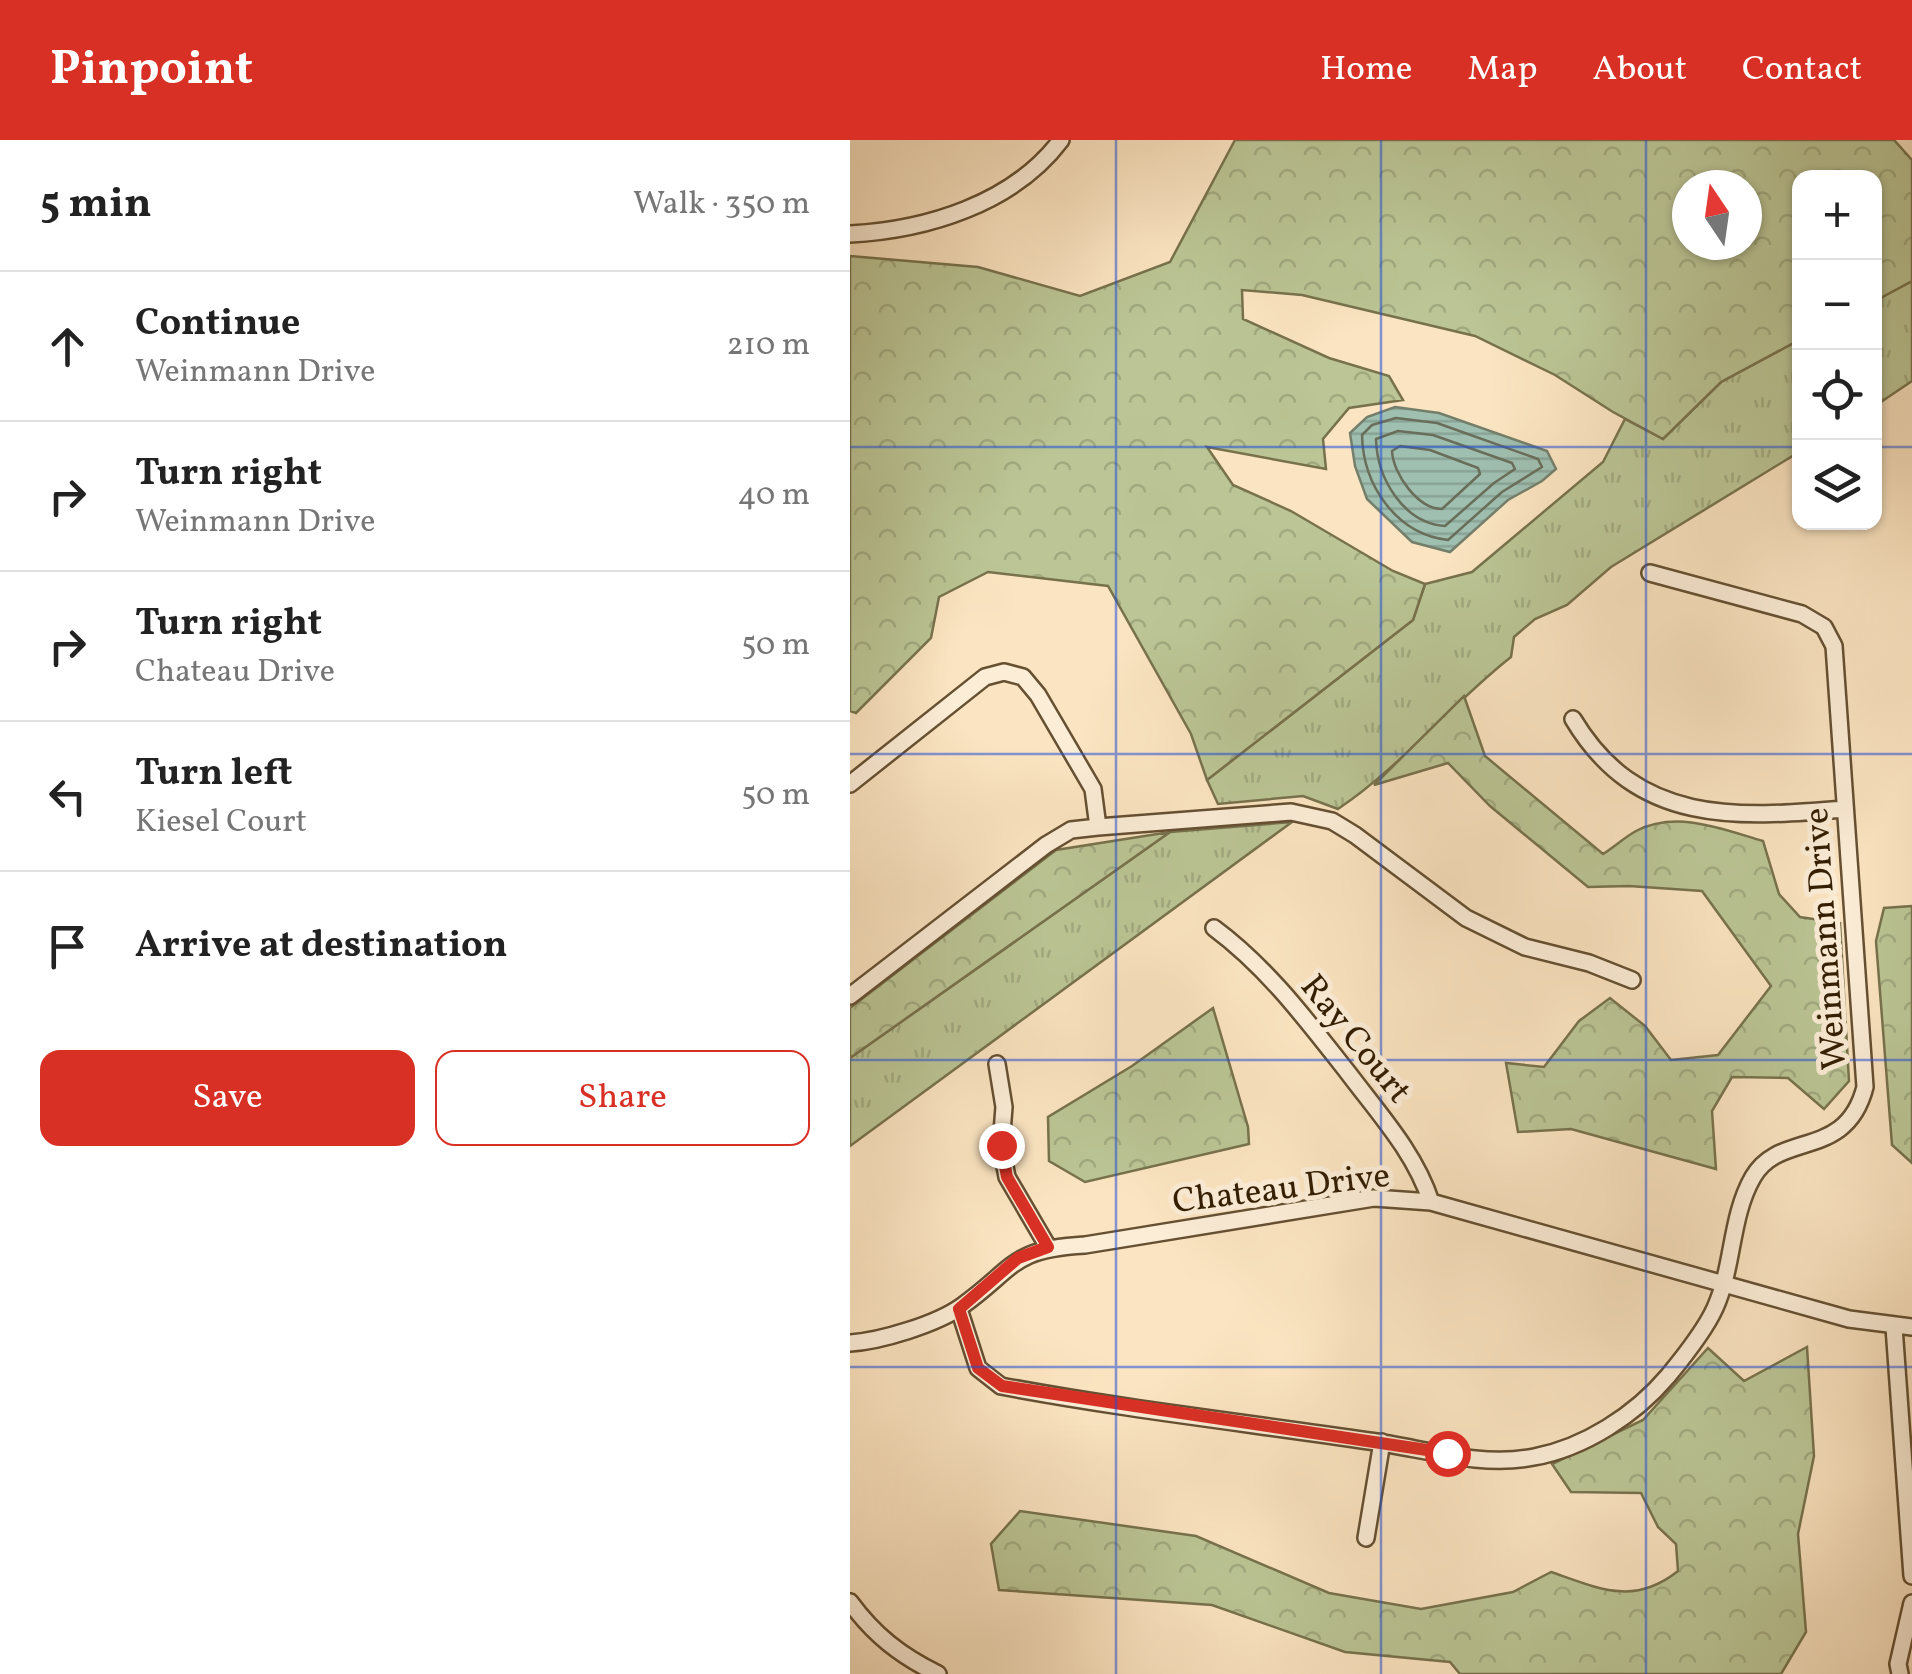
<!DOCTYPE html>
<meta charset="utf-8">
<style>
:root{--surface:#fff;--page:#f6f6f6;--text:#222;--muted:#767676;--line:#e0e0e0;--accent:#d93025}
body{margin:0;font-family:Vollkorn,serif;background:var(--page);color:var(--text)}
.controls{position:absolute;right:30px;top:30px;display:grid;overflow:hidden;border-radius:20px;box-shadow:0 2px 8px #0004}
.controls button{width:90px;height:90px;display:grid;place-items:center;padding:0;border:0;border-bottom:2px solid var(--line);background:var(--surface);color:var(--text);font:50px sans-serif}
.compass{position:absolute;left:822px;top:30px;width:90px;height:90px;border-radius:50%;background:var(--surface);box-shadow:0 2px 8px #0004;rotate:347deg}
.stop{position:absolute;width:30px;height:30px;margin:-22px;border:8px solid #d93025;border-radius:50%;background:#fff}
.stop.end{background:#d93025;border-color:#fff;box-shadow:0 2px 10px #0008}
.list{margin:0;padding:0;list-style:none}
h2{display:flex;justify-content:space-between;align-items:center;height:130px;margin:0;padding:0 40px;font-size:42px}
h2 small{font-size:32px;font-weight:400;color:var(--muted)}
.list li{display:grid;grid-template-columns:65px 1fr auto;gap:30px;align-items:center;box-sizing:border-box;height:150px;padding:0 40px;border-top:2px solid var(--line)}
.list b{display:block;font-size:38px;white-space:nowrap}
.list p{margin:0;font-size:32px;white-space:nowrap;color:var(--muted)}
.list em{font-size:32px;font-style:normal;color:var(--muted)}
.actions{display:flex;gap:20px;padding:30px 40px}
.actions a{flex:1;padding:22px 0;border:2px solid var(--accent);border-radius:20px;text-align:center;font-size:35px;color:var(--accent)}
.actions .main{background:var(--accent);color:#fff}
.icon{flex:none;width:55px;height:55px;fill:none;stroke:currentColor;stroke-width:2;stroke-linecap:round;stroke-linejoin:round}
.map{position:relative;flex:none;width:1062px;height:1534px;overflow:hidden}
header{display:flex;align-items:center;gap:60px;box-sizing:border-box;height:140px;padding:0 50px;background:var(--accent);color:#fff}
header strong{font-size:48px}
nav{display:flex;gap:55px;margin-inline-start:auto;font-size:35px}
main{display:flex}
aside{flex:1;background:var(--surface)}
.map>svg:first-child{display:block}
.grass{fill:url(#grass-tufts);stroke:#77724c;stroke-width:2.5}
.forest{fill:url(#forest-crowns);stroke:#77724c;stroke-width:2.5;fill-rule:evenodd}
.water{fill:url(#water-rules);stroke:#747f6b;stroke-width:2.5}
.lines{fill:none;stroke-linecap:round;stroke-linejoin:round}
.shore{stroke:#696e5a;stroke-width:2.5}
.minor-casing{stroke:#655032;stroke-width:20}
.minor{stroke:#fcedd7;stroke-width:15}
.route{stroke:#d93025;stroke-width:12}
.grid{fill:none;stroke:#1d4ed8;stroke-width:2.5;stroke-opacity:0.55}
.labels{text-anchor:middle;stroke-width:10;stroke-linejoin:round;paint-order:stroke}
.street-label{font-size:35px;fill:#331e03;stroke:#fcedd7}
</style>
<header>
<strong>Pinpoint</strong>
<nav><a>Home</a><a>Map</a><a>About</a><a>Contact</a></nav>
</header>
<main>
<aside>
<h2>5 min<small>Walk · 350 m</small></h2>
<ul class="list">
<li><svg class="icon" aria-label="ahead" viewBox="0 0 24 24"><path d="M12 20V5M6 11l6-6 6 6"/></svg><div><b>Continue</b><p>Weinmann Drive</p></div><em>210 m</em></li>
<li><svg class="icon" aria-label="right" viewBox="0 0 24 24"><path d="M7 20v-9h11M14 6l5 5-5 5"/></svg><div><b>Turn right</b><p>Weinmann Drive</p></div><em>40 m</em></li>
<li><svg class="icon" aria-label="right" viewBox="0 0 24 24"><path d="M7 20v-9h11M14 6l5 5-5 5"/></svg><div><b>Turn right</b><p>Chateau Drive</p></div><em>50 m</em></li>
<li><svg class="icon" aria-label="left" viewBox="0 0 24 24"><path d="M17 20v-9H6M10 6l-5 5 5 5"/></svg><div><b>Turn left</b><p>Kiesel Court</p></div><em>50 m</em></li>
<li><svg class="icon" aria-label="arrive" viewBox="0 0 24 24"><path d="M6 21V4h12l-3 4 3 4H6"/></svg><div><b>Arrive at destination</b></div></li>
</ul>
<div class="actions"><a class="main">Save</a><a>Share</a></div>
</aside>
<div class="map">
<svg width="1062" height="1534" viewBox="0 0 1062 1534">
<defs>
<pattern id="grass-tufts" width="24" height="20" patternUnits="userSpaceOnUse" patternTransform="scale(2.5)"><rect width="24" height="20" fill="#bbc595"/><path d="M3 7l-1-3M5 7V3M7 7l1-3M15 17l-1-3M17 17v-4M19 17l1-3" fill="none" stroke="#a1a97f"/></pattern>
<pattern id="forest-crowns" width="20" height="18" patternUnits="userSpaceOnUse" patternTransform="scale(2.5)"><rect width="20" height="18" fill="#bbc595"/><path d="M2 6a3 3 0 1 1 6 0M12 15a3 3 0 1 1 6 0" fill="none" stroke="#a1a97f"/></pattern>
<pattern id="water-rules" width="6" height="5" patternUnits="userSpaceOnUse" patternTransform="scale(2.5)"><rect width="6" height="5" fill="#9fbfb1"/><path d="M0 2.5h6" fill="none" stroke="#89a497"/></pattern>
</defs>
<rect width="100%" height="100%" fill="#fbe4c1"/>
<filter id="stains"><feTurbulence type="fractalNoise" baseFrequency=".002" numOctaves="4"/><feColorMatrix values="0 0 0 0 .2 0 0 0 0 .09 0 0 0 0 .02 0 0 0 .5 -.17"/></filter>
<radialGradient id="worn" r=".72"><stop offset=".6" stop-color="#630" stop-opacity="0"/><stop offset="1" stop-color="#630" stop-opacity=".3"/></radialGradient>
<path class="grass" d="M1062,141v100l-37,25 -1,-105z
M949,200v112l-188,115 -44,38 -32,14 -21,18 -3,20c-60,47 -109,109 -173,152l-35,-13 -85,8 -11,-24 206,-160 12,-36 47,-12 131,-110 22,-43 38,20 58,-57z
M442,682l-442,324v-88l320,-226z"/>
<path class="forest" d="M385,0h659l18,20v121l-37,20 -1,-123h-75v162l-78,42 -58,57 -50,-27 -58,-37 -80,-39 -173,-41 -60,-5 1,29 86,39 60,18 14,24 -54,8 -26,31 3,30 -119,-22 26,38 58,26 102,60 32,13 -12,36 -206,160 -16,-46 -83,-148 -120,-14 -49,25 -8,41 -75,75 -6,-2v-455l128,11 102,29 90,-34zM897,45v60h-60v-60z
M614,556l21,60 118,98c11,-7 22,-17 33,-23 41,-21 86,-2 127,10l16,53 21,23 40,6 9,158 -25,28 -36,-31 -56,-1 -20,34 4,58 -145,-40 -53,3 -12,-69 38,4 35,-46 31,-23 35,28 26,34 47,-5 53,-69 -69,-95 -73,-5 -41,1 -98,-81 -42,-43 -74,22z
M320,692l-320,226v-50l206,-158z
M1062,766v257l-20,-18 -16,-204 8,-33z
M363,868l35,119 1,17 -164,38 -36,-21 -1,-44 84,-51z
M957,1207l7,109 -16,78 8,98 -25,42h-321l-10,-12 -105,-10 -133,-47 -213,-15 -8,-46 29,-33 176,25 133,57 92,16 92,-17 38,-20c49,17 83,34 127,-1l-2,-27 -18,-17 -17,-34 -70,-1 -19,-28 91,-44 65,-72 36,33z"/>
<path class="water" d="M545,267l44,6 108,38 9,18 -14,12 -34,19 -58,52 -38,-10 -45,-43 -12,-33 -5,-33 17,-16z"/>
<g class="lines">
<path class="shore" d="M546,278l41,5 101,36 4,8 -40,25 -54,48c-52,-6 -85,-55 -86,-105l10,-10z
M548,291l35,4 79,28 3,6 -21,14 -49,43c-42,-3 -68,-48 -69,-87z
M550,306l30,4 48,18 2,6 -38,35c-24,0 -49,-35 -50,-58z"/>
<defs>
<path id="minor" d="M0,94c76,-4 163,-30 211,-94
M723,579c64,107 163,99 272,90
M0,644l135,-107 19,-5 19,5 15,18 55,94 5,38 193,-15 41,9 23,14 111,83 59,29 64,16 43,17
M364,788c54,40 94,94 135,146 31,41 66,79 82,128
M0,856l196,-151 25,-15 27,-3
M147,924l7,43 -3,38 6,32 41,70
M109,1169l19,59 23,18c122,23 246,37 368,55 54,7 110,27 165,16 50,-9 101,-42 134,-81 14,-17 38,-48 47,-68 19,-42 15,-91 38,-131 27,-47 93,-16 112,-90l-31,-441 -10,-19 -22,-13 -152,-41
M1044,1187l18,249
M0,1203c31,-2 87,-19 112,-37 54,-39 49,-57 123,-61l289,-47 57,4 418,117 63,8
M516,1398l16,-96
M0,1462c24,33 51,54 88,72
M1050,1534l-2,-10 14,-61"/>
</defs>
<use href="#minor" class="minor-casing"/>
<use href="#minor" class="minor"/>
</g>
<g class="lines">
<path class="route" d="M151,1005l6,32 41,70 -30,11 -59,51 19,59 24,18 445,67"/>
</g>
<path class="grid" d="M266,0v1534M531,0v1534M796,0v1534M0,307h949M1024,307h38M0,614h1062M0,920h1062M0,1227h1062"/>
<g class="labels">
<g class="street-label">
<text transform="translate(974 799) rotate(-94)" y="12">Weinmann Drive</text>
<text transform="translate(507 898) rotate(51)" y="12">Ray Court</text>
<text transform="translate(431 1047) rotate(-7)" y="12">Chateau Drive</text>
</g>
</g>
<rect width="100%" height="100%" filter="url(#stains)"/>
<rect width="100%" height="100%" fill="url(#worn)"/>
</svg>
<div class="controls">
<button>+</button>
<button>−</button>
<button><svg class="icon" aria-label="locate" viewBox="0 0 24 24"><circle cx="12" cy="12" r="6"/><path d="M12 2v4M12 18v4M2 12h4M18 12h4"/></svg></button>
<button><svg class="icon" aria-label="layers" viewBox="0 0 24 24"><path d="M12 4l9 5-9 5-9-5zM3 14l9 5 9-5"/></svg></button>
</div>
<svg class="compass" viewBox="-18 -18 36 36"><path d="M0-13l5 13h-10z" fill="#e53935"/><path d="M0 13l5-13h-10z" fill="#767676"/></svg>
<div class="stop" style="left:597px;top:1313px"></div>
<div class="stop end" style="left:151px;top:1005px"></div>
</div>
</main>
